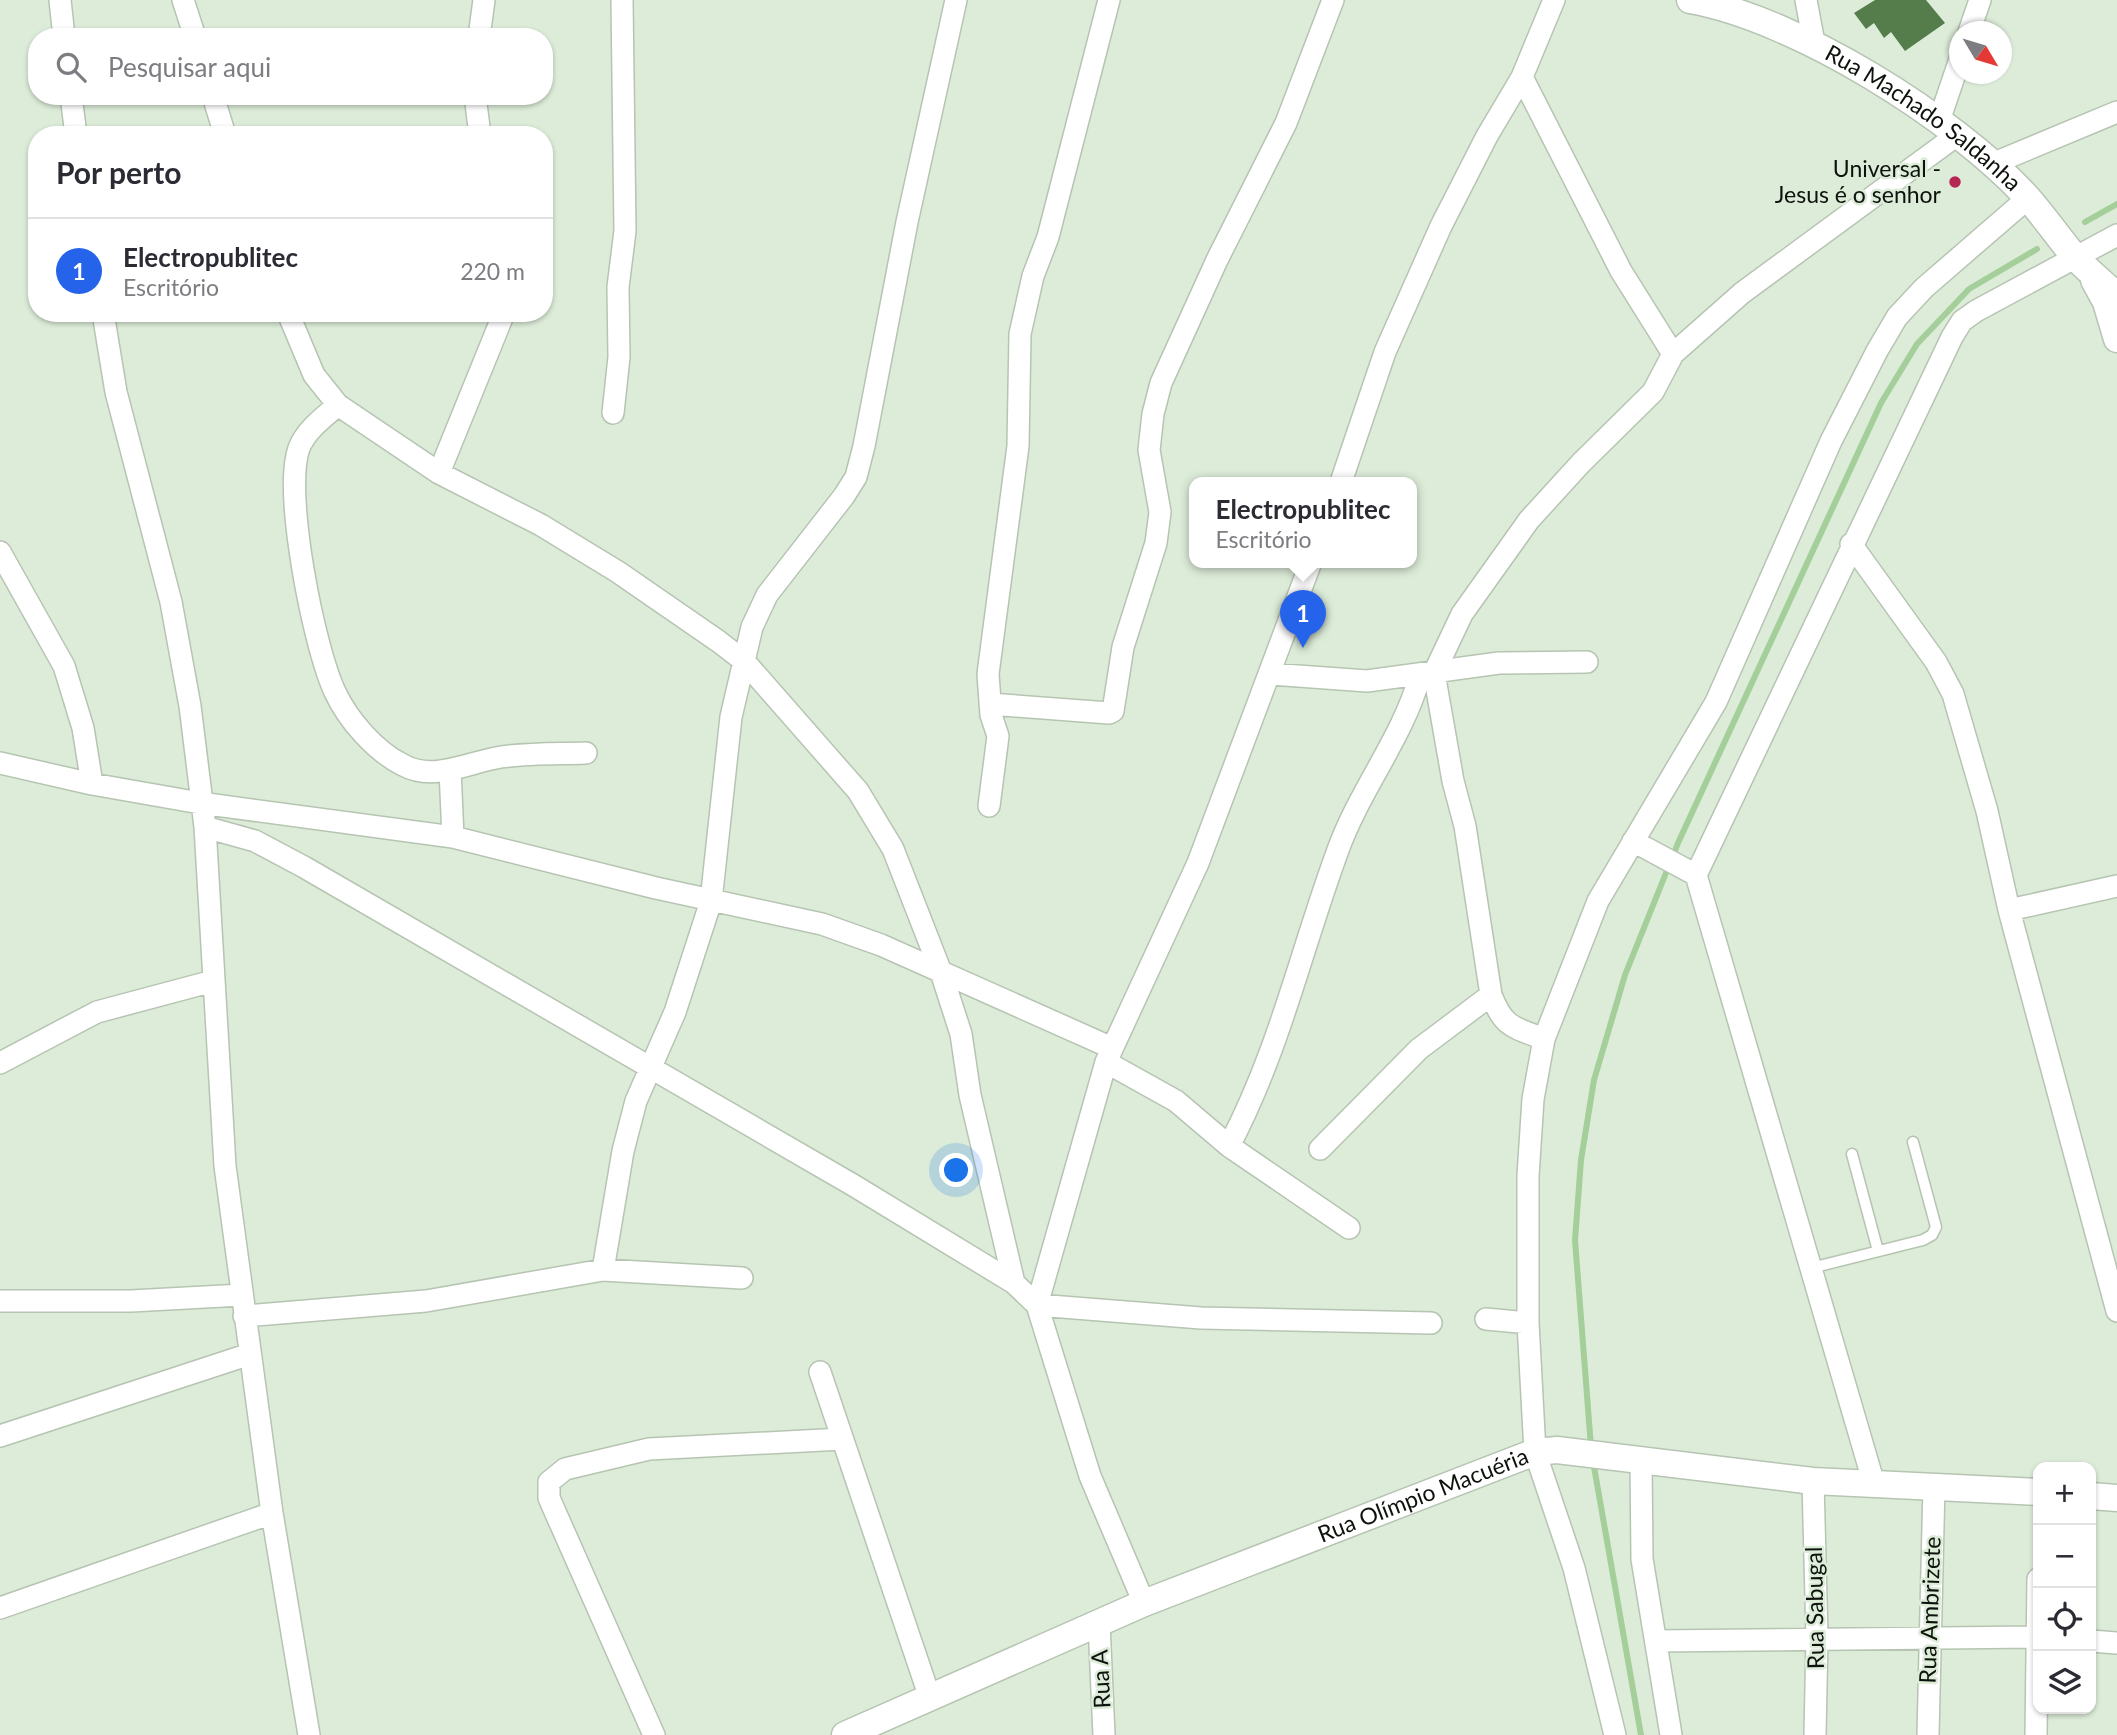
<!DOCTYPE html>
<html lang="pt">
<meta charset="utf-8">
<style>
:root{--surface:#fff;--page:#f2f2f3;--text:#2b2b33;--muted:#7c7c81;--line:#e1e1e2;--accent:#2563eb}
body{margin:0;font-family:Lato,sans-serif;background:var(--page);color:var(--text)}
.controls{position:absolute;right:21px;bottom:21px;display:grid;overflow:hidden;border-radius:14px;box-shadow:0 2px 5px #0004}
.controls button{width:63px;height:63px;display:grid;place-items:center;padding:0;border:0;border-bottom:2px solid var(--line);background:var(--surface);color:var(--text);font:35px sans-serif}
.compass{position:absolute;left:1949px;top:21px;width:63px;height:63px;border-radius:50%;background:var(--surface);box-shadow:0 2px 5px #0004;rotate:128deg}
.you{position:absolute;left:957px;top:1171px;width:24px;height:24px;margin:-18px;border:5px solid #fff;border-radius:50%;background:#1a73e8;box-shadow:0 0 0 10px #1a73e833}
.badge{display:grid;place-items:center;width:46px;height:46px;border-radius:50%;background:var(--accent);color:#fff;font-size:23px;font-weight:700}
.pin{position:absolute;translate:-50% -58px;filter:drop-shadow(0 2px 4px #0008)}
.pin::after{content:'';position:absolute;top:37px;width:24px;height:21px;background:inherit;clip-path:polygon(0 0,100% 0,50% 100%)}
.popup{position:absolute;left:1189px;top:477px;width:228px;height:91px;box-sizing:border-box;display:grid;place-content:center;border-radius:14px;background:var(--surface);filter:drop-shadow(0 2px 5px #0005);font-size:23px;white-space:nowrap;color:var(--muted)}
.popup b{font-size:26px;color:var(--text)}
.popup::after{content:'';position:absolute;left:50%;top:100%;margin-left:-14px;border:14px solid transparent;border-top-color:var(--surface)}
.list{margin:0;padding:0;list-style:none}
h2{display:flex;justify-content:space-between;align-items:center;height:91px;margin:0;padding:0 28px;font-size:30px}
h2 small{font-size:23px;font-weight:400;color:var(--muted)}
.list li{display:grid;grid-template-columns:46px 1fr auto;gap:21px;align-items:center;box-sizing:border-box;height:105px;padding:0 28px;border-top:2px solid var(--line)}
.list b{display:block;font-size:26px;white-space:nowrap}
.list p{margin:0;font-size:23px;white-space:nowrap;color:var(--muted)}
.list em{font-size:23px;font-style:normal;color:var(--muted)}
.icon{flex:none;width:38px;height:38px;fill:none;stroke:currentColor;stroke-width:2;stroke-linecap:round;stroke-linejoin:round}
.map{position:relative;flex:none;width:2117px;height:1735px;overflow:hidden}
.search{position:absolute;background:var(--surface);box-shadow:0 2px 5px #0004;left:28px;top:28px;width:525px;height:77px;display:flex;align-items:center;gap:18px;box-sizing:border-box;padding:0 24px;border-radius:28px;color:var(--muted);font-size:26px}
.panel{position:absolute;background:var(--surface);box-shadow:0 2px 5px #0004;left:28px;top:126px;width:525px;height:196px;border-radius:28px}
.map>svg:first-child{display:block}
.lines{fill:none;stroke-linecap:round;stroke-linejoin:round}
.stream{stroke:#a4cf9a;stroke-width:6}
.building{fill:#557c4b}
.service-casing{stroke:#b6c4b2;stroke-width:13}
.minor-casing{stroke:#b6c4b2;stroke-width:24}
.tertiary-casing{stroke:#b6c4b2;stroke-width:29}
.service{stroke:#fff;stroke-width:10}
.minor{stroke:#fff;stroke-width:21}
.tertiary{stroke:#fff;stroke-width:26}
.poi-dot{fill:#b62653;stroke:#ddecd9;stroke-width:2.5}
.labels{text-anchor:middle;stroke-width:5;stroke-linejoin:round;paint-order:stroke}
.street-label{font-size:23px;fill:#0d120c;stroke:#ddecd9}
.poi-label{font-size:23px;fill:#0d120c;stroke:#ddecd9;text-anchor:end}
</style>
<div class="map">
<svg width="2117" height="1735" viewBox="0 0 2117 1735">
<rect width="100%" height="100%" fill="#ddecd9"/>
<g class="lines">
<path class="stream" d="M2085,222l32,-18
M1591,1447l-16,-207 6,-80 13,-80 31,-105 53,-132 203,-440 36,-59 52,-55 68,-40
M1593,1461l48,274"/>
</g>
<path class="building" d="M1875,0h51l19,23 -40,28 -14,-19 -7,6 -10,-15 -8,6 -12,-16z"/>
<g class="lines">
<defs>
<path id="service" d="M1852,1154l26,97
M1811,1268l112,-28 9,-5 4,-8 -23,-85"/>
<path id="minor" d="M60,0l4,37
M183,0l12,37
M1806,0l8,43
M1969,32l11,-32
M479,37l5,-37
M1522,77l99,194 52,83
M71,96l5,39
M213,96l12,39
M475,96l5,39
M1939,121l21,-62
M1992,164l125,-52
M103,313l13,79 55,210 19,104 15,121 20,339 47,347 37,222
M288,313l26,62 24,30 101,68 102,52 77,47 100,69 26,20 114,130 35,58 48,123 20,62 9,61 44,188 23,22 164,13 230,5
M338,405c-14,12 -32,25 -39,43 -16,44 15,200 36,244 13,28 40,59 68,73 31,17 66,-3 98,-8 28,-4 57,-3 85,-4
M613,413l6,-56 -1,-70 7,-56 -3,-231
M439,473l65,-160
M1341,482l44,-130 56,-126 46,-90 35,-59 32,-77
M1851,544l85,118 17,32 34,117 22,99 108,401
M0,552l64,114 19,62 9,56
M1270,674l97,7 132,-18 88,-1
M990,704l119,9 4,-2 10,-64 33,-104 4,-31 -11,-62 4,-36 8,-31 56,-123 69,-137 47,-123
M0,763l92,21 108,19 253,34 203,51 166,36 59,21 231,103
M450,770l3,67
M989,806l9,-70 -7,-21 -3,-41 30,-228 2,-112 13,-58 15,-39 61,-237
M205,827l50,14 49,26 549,318 161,98
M1633,841l63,34
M2009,910l108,-24
M1544,1039c-31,-12 -40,-11 -53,-44l-26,-169 -12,-45 -19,-108 28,-59 67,-94 52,-57 72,-71 20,-38 69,-61 215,-158
M1106,1062l70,39 53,45 120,82
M0,1063l97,-51 116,-31
M1229,1146c51,-97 72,-196 109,-296 22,-61 64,-111 82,-174
M1320,1149l99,-100 72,-54
M603,1270l20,-119 13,-50 39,-89 36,-111 20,-184 21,-90 15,-32 77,-99 12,-19 8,-31 43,-224 49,-222
M0,1301h131l111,-6
M244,1316l182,-15 177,-31 139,8
M1486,1319l42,4
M820,1372l110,326
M0,1436l250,-82
M1641,1461l1,98 29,176
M1813,1481l4,157 -2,97
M1874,1484l-178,-609 256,-538 10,-16 14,-10 141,-76
M1144,1603l-54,-127 -53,-171 69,-243 92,-199 113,-301
M0,1608l272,-95
M1099,1623l5,112
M1656,1641l382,-4
M2091,1641l26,2
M654,1735l-105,-237v-16l16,-13 84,-20 193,-10
M1615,1735l-41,-167 -39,-116 -7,-129v-147l5,-77 11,-60 54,-138 118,-199 115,-261 46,-90 20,-34 27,-29 104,-90
M1928,1735l6,-250
M2036,1735l2,-156"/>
<g id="tertiary">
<path id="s1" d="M1690,0c107,19 264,118 337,197 17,19 31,40 47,59 13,14 29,27 43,40"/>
<path d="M2094,280l12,22 11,37"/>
<path d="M2091,1496l26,2"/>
<path id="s2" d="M845,1735l299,-132 391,-151 22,-2 256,31 225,11"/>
</g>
</defs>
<use href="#service" class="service-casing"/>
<use href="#minor" class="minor-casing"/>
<use href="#tertiary" class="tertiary-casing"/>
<use href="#service" class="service"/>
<use href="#minor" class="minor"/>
<use href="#tertiary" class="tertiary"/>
</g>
<circle class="poi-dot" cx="1955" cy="182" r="7"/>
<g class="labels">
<g class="street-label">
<text dy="8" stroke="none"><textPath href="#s1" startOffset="264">Rua Machado Saldanha</textPath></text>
<text dy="8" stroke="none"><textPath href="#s2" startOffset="626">Rua Olímpio Macuéria</textPath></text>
<text transform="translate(1815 1608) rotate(-91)" y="8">Rua Sabugal</text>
<text transform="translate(1930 1610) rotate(-88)" y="8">Rua Ambrizete</text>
<text transform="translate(1101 1679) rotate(-93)" y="8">Rua A</text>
</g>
<g class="poi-label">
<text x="1941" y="177">Universal -<tspan x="1941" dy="26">Jesus é o senhor</tspan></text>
</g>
</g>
</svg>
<div class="controls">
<button>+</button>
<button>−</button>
<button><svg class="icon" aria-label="locate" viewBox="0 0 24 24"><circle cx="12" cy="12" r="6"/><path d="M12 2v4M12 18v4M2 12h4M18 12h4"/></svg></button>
<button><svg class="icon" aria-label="layers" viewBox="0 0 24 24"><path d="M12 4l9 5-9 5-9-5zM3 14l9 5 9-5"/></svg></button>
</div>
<svg class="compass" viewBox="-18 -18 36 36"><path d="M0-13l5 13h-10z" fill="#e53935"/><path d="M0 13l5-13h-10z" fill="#7c7c81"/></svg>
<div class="you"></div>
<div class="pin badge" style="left:1303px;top:648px">1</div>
<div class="popup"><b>Electropublitec</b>Escritório</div>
<div class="search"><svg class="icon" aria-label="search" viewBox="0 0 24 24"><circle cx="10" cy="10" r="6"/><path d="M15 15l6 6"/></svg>Pesquisar aqui</div>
<section class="panel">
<h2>Por perto<small></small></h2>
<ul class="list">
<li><span class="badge">1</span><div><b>Electropublitec</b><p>Escritório</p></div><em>220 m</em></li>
</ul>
</section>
</div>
